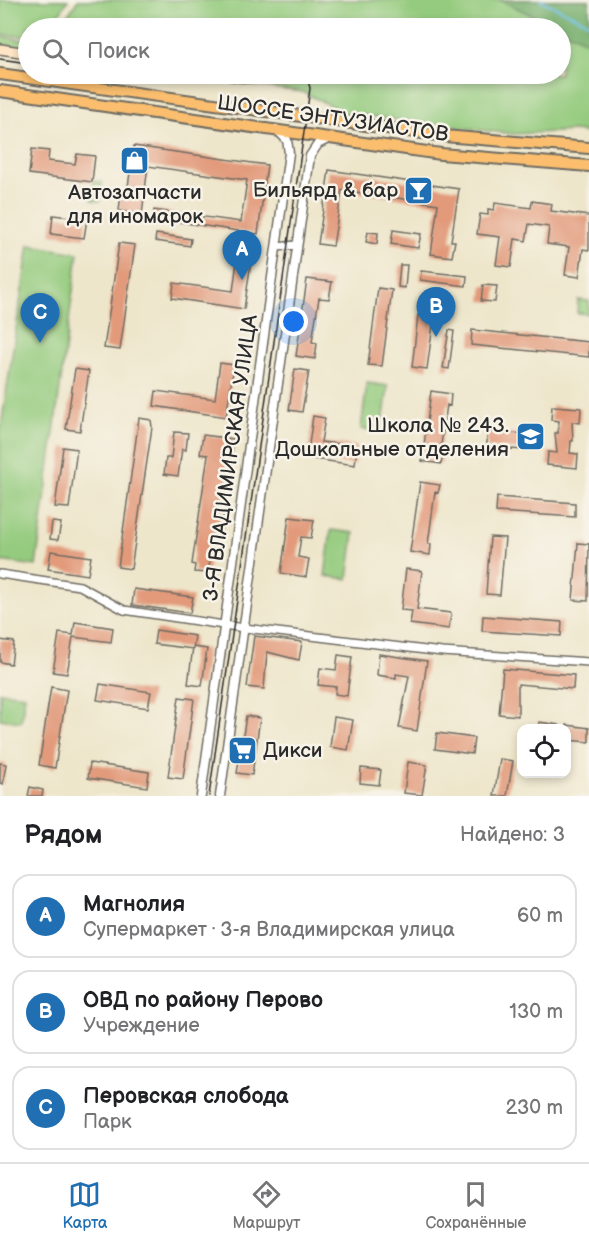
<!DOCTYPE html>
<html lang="ru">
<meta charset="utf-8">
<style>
:root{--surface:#fff;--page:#f6f6f6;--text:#202124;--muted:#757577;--line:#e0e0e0;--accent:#1f6fb2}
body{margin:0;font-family:"Balsamiq Sans",sans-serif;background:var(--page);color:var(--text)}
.controls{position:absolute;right:18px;bottom:18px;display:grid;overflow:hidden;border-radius:12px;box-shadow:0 3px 9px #0003}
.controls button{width:54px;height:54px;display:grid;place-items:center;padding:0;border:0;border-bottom:2px solid var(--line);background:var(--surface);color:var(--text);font:30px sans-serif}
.you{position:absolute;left:294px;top:322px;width:21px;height:21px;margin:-15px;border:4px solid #fff;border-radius:50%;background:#1a73e8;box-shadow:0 0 0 9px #1a73e833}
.badge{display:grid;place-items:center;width:39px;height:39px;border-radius:50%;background:var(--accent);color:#fff;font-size:20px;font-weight:700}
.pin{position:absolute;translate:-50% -50px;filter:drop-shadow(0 2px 3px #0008)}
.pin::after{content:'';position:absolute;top:32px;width:21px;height:18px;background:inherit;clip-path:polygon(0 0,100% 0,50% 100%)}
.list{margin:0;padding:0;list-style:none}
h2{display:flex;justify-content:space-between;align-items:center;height:78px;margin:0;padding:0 24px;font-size:26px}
h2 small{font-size:20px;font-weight:400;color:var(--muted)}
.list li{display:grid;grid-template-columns:39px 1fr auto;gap:18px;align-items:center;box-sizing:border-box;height:84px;margin:0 12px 12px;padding:0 12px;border:2px solid var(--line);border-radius:18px}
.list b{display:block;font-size:22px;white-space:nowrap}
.list p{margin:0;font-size:20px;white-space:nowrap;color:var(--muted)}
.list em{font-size:20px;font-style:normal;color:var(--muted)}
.icon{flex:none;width:33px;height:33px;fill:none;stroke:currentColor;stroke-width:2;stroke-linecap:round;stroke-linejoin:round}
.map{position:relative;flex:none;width:589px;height:796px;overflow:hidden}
.search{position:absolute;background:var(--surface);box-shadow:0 3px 9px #0003;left:18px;right:18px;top:18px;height:66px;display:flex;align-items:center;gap:15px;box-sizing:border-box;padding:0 21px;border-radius:33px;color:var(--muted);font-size:22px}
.sheet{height:366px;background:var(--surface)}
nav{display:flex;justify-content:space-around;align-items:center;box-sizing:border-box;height:84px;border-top:2px solid var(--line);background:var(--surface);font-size:16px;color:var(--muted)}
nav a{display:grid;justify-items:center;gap:3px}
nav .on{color:var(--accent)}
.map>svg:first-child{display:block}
.green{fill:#94cb7e;stroke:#607b54;stroke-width:1.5}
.forest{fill:#77af6d;stroke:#516d4c;stroke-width:1.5}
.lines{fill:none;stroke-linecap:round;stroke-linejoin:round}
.stream{stroke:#6cc2e9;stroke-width:2}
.building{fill:#e29a7a}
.minor-casing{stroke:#6f6c63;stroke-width:10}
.tertiary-casing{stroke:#6f6c63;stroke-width:11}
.secondary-casing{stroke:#6f6c63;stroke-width:12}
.primary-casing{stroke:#6f6c63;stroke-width:14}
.minor{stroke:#fff;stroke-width:7}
.tertiary{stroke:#fff;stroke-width:8}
.secondary{stroke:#fde5c5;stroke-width:9}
.primary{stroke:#fabe6e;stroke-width:10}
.tram{stroke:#2b2b2b;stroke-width:1.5}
.labels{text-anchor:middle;stroke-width:5;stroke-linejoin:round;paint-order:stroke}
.street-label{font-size:21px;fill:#2b2b2b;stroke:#f7f3e8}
.poi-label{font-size:21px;fill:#2b2b2b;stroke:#f7f3e8;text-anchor:end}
</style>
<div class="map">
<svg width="589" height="796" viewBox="0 0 589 796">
<rect width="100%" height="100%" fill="#f7f3e8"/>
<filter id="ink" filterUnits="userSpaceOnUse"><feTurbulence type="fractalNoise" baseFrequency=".0167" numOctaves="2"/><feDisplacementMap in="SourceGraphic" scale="12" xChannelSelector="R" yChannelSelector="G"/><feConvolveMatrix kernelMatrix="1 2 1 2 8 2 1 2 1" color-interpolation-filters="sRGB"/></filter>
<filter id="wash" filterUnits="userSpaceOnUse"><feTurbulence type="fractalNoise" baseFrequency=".008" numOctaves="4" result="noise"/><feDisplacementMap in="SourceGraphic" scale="24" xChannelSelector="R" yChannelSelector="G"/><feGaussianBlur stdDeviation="1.35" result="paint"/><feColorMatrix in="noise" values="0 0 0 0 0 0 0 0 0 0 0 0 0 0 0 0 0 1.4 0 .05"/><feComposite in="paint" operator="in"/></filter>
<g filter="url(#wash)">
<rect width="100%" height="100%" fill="#eee6cb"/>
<path class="green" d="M0,0h68l-18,28h-22v9l-28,-3z
M78,0h511v133l-15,-2 -61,3 -156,-19 -14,-3 -40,-20 -136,-18h393v-46h-501z
M0,36l28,5v7l-28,-4z
M94,181l8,1 -2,19 -8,-1z
M29,245l49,8 -42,313 -36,-5v-128z
M578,300l11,1v13l-12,-1z
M367,383l21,3 -6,46 -21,-3z
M331,530l23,3 -6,46 -23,-3z
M0,692l25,3 -4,27 -21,-3z"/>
<path class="forest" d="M500,0h89v42z"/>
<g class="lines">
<path class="stream" d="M540,0l49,23"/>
</g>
<g id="blocks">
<path class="building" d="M134,146l133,19 -9,69 -105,-16 1,-8 87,12 6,-42 -99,-14 -6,48 -23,-3 2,-19 6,1z
M32,149l17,2 -1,10 27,3 2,-10 18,2 -3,26 -63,-8z
M329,170l130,19 -8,52h4l-3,16 -21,-3 7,-50 -96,-14 -9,56 -15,-2z
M532,201l20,3 -1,7 38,5v34l-6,-1 -4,28 -14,-2 4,-28 -22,-3 2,-17 -20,-3 -3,17 -11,-2 -4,28 -15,-2 4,-28 -23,-3 3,-20 8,1v-6l6,1 1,-7 36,5z
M53,215l34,4 -3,19 -33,-4z
M393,230l28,4 -3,14 -27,-4z
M368,232l10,1 -1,11 -11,-2z
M156,234l35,5 -1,7 -35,-5z
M119,243l16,2 -15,105 -16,-2z
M238,254l14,2 -8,53 -72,-11 2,-15 59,8z
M400,265h7l-2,23 -7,-1z
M421,271l46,5 -1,10 -46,-6z
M307,279l25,3 -3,17 -10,-1 -7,44 5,1 -2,16 -19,-3z
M483,285l14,1 -2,16 -14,-1z
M378,288l14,2 -10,76 -14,-1z
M418,315l16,2 -7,52 -15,-2z
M449,330l5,1 -5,38 -6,-1z
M472,330l117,12v15l-118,-12z
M220,363l14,2 -8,52 -72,-11 2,-15 59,8z
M75,369l14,2 -9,60 -14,-2z
M295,369l14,2 -7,41 -13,-2z
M431,391l20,3 -1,12 -3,-1 -7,47 3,1 -2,11 -19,-3z
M552,406l29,2 -1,15 -8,-1 1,19h-2l-1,12 8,1 -1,14 -30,-3 1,-13 9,1 -2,-20h3l1,-12 -8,-1z
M313,416l12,2 -4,24 36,4 -2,19 -48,-7z
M139,418l12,2 1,7 -21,142 -13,-2z
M174,432l14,1 -2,17 -4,-1 -4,27 -14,-2 2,-16h5z
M487,432l44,2 -1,16 -43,-2z
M203,435l31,4 -13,93 -7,-1 -6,42 -14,-1 1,-7 -3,-1 16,-109 -8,-1z
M63,447l14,2 -8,59 -14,-1z
M420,482l20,3 -2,8 -3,-1 -7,52h3l-1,11 -20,-3z
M497,497l78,6v14l-79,-5z
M289,517l25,3 -3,18 -10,-1 -3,20 11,2 -3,18 -25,-4z
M52,522l9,1 -3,17 -8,-1z
M490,537l15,1 -5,57 -14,-1z
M578,543l11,1 -1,57 -15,-1z
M51,551l40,6 -3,18 -40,-6z
M406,569l16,2 -5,38 34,4 -2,16 -39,-5 2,-13 -11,-1z
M134,589l59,8 -3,16 -58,-8z
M483,616l79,6 -1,14 -79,-5z
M75,622l38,6 -2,14 -38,-5 -6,37 -14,-2 6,-39 14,2z
M156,630l39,6 -2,13 -39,-5z
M254,636l48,6 -3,18 -32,-8 -3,37 -17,-2z
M0,640l14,2 -3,22 -11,-2z
M193,647l14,2 -5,37 -14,-2z
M379,654l48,7 -10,70 -18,-3 10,-52 -13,-2v4l-19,-3z
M338,655l14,2 -5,39 -12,-2 1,-7 -18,-2 2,-17 16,2z
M503,669l71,6 -1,14 -55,-5v32l-19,-2z
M100,684l51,8 -3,16 -51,-8z
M51,687l16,3 -12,78 -16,-3z
M179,697l15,2 -11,80 -15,-2z
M246,716l14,2 -8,57 -15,-2z
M334,717l19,3 -5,30 -18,-3z
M539,722l20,3v4h-21z
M567,725l22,3v14l-22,-2z
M437,733l37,5 -2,16 -37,-5z
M500,759l13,2 -6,35h-13z
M408,762l19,3 -5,30 -18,-2z
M0,763l6,1 -3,20 -3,-1z
M90,763l59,9 -2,15 -59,-9z
M361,768l20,2 -2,15 -19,-2z
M30,787l13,3 -1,6h-14z"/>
</g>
</g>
<g filter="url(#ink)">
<use href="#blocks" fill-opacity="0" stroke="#6f6c63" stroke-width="1.5"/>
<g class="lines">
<defs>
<path id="minor" d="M277,247l19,-2
M0,574l80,12 44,24 113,17 205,25 147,10"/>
<path id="tertiary" d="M201,796l88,-643 -2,-13 -11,-11
M220,796l90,-640 8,-12 12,-6"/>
<path id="secondary" d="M0,49l28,4
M68,74l17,11"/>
<path id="primary" d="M0,74l444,62 145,12
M0,91l441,63 148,12"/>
</defs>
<use href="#minor" class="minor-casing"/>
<use href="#tertiary" class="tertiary-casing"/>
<use href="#secondary" class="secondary-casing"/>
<use href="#primary" class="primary-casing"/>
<use href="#minor" class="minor"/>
<use href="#tertiary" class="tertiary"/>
<use href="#secondary" class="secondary"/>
<use href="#primary" class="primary"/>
<path class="tram" d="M225,28c18,-8 32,-13 50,0
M0,59l28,4
M102,74h32
M127,74l25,3 13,-3
M175,74l75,9 22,-9
M209,796l97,-678 4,-30 -4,-14"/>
</g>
</g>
<defs>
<symbol id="shop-square" viewBox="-11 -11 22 22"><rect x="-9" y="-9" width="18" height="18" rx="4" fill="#1f6fb2" stroke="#f7f3e8"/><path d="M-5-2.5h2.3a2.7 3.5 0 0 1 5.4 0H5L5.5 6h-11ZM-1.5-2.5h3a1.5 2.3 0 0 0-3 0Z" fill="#fff"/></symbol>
<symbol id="bar-square" viewBox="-11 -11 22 22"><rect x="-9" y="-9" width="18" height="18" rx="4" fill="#1f6fb2" stroke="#f7f3e8"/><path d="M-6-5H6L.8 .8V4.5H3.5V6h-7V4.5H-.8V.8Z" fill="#fff"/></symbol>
<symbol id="school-square" viewBox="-11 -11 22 22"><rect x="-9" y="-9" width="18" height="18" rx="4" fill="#1f6fb2" stroke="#f7f3e8"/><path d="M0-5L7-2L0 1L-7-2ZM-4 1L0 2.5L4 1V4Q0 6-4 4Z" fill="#fff"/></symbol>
<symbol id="supermarket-square" viewBox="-11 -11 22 22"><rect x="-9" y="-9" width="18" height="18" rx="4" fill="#1f6fb2" stroke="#f7f3e8"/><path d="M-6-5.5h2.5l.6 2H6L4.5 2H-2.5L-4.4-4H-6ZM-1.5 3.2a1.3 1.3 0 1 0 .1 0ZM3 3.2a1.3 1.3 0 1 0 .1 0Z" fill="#fff"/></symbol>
</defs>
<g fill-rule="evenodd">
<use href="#shop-square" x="118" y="144" width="33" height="33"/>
<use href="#bar-square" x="402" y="174" width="33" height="33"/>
<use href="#school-square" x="514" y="420" width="33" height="33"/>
<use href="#supermarket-square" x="226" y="734" width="33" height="33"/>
</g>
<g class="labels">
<g class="street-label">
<text transform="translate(333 118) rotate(8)" y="7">ШОССЕ ЭНТУЗИАСТОВ</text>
<text transform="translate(230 458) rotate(-82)" y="7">3-Я ВЛАДИМИРСКАЯ УЛИЦА</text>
</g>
<g class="poi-label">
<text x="398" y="197">Бильярд &amp; бар</text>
<text x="135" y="199" text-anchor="middle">Автозапчасти<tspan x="135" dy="24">для иномарок</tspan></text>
<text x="509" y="432">Школа № 243.<tspan x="509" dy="24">Дошкольные отделения</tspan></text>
<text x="263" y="757" text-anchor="start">Дикси</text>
</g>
</g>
</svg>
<div class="controls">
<button><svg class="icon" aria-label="locate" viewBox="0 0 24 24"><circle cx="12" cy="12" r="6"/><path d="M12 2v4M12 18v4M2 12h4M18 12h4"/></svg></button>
</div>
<div class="you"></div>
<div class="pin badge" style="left:242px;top:280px">A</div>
<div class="pin badge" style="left:436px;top:337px">B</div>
<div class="pin badge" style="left:40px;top:343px">C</div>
<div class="search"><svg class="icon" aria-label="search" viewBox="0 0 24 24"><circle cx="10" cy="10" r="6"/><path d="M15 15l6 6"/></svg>Поиск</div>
</div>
<section class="sheet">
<h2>Рядом<small>Найдено: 3</small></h2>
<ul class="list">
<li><span class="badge">A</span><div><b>Магнолия</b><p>Супермаркет · 3-я Владимирская улица</p></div><em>60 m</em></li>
<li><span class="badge">B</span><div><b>ОВД по району Перово</b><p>Учреждение</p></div><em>130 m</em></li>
<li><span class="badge">C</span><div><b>Перовская слобода</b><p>Парк</p></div><em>230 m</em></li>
</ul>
</section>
<nav>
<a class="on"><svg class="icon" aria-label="map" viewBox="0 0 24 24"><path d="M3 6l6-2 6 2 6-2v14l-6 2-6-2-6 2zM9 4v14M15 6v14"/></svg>Карта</a>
<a><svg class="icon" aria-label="directions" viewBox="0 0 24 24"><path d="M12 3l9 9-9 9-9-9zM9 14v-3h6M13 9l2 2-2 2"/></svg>Маршрут</a>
<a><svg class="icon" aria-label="saved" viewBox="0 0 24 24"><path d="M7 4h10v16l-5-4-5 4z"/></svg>Сохранённые</a>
</nav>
